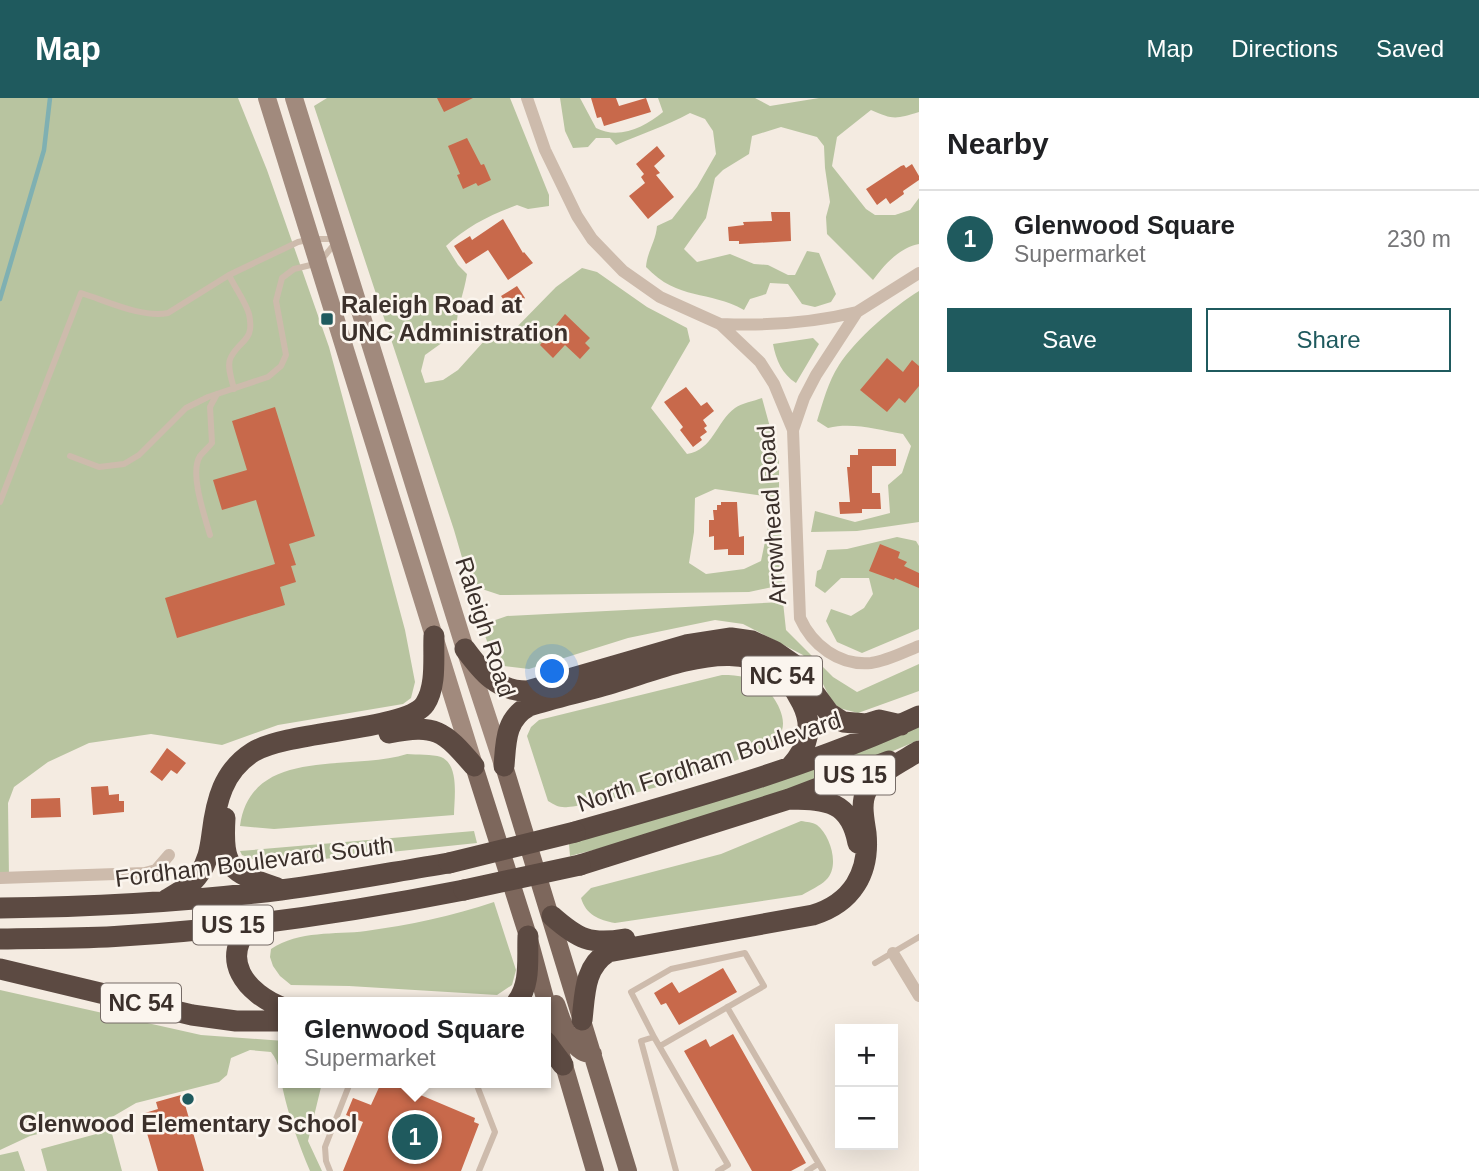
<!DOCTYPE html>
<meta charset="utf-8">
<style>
:root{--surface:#fff;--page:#f6f6f6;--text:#202124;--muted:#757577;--line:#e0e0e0;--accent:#1f5a5e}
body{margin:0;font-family:Helvetica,sans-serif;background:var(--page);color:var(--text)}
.controls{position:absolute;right:21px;bottom:21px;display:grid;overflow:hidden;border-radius:0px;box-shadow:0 7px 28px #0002}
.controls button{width:63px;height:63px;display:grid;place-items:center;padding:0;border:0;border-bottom:2px solid var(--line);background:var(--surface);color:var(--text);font:35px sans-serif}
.you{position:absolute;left:553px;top:574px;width:24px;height:24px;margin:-18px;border:5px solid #fff;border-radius:50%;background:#1a73e8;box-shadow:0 0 0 10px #1a73e833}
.badge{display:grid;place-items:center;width:46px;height:46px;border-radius:50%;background:var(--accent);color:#fff;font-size:23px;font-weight:700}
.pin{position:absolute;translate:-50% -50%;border:4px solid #fff;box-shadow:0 2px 7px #0006}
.popup{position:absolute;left:278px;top:899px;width:273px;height:91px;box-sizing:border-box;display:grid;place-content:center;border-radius:0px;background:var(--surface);filter:drop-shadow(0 2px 5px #0005);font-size:23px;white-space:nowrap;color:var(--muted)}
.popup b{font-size:26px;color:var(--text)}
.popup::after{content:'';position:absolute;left:50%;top:100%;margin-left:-14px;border:14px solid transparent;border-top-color:var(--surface)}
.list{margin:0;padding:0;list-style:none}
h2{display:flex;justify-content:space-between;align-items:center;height:91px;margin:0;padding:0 28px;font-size:30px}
h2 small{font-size:23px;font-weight:400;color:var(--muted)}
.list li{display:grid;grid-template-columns:46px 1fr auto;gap:21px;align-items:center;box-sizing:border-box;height:98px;padding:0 28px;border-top:2px solid var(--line)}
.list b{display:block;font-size:26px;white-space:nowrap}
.list p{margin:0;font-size:23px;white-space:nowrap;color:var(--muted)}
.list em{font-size:23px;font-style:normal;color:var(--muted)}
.actions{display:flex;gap:14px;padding:21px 28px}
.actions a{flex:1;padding:16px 0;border:2px solid var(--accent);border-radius:0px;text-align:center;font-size:24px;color:var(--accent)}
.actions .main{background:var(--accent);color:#fff}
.map{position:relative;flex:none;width:919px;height:1073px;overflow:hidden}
header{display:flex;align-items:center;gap:42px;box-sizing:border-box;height:98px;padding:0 35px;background:var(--accent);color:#fff}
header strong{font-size:33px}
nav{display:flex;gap:38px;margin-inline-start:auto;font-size:24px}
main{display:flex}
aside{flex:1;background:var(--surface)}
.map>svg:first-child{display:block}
.green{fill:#b8c4a0}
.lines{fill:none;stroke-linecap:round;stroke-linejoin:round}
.stream{stroke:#7fb0b2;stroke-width:4.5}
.building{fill:#c8694b}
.lane{stroke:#cdbbac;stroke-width:6}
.street{stroke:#cdbbac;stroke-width:12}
.secondary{stroke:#a18a7d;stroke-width:18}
.primary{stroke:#7d675c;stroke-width:18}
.highway{stroke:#5c4a42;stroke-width:21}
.highway-bridge{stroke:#5c4a42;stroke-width:21}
.poi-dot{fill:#1f5a5e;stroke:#fbf5ee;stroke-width:2.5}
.labels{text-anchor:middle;stroke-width:5;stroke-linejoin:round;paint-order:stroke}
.shield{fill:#fbf5ee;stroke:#756b66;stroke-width:2}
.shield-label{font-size:23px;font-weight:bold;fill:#3b302b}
.poi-label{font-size:24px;font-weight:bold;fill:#3b302b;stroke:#fbf5ee;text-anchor:start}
.street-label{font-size:24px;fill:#3b302b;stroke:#fbf5ee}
</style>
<header>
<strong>Map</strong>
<nav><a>Map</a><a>Directions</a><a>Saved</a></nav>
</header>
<main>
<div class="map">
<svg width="919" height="1073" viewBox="0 0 919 1073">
<rect width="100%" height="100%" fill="#f4ebe1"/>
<path class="green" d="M0,0h238l29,72 62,177 76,283 10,52 -4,16 -8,6 -125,21 -56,20 -71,-11 -62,9 -41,19 -34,25 -6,16 1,75h-9z
M327,0h183l39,97v11l-21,3 -11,-4c-27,10 -50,21 -71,41l12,19 9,9c-3,20 -12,39 -10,58l-32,23 -4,16 4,12 18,-3 15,-10 27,-30 27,-8 44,-45 26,-19 15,4 50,35 40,21 3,13 -39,67 36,46c26,-4 29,-32 48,-46 7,-5 19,-7 27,-10l17,62v38l-64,-9 -20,9 -1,34 -5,31 17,11 38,-5 17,-8 8,-39 8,-8 4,13 1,58 -33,7 -249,3 -30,-10 -16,-55 -140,-424z
M560,0h20l16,30c23,12 49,-1 67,-16l-5,-14h97l15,8 49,-8h100v14c-23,7 -26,8 -48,-2l-34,27 -5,29 34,43 9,6h20l15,-5 9,-12v46c-20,4 -34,20 -46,36l-46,-46 -1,-17 4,-15 -5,-34 -1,-22 -7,-9 -36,-10 -29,9 -3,18 -26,16 -8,8 -9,40 -22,31 13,13 33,-8 24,10 14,1 20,10h7l12,-24 12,2 17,41 -5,8 -16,5 -13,-3 -14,-20 -18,-1 -4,11 -16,5 -6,11c-35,-20 -66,-9 -98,-43 1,-15 10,-26 11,-41l15,-7 25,-32 19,-33 -3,-23 -8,-12 -15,-6c-24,13 -49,21 -74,32l-6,-7h-14l-8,9 -15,1 -8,-17z
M919,193v231l-62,9 -46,1 4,-21 40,11 35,-9 -2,-28 14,-12 9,-27 -8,-12c-25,-4 -50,-12 -75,-6l-11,-7c6,-19 11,-39 22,-56 16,-25 55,-59 80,-74z
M813,240l6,6 -23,39c-14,-9 -20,-23 -23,-39z
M897,439l19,4 3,5v83l-57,24 -25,-11 -11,-21 5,-12 20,7 13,-8 9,-14 -4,-16h-28l-16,15 -10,-7 2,-15 4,-2 6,-19 20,-1z
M783,504l3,28 47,47 24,15 62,-28v27l-61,22 -19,-5 -8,-8 -9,-18 -19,-27 -60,-31 -28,-4 -87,18 -99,31 -25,-3 -14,-17 -9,-24 26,-9z
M722,577c22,0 37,3 51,22 7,10 15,27 6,39 -18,25 -176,69 -211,71 -9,1 -13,-2 -20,-6l-21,-65 4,-9 8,-7z
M919,626v16c-113,49 -230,86 -349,116l-1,-12z
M407,656c10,1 25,0 34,3 19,8 13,42 13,58l-180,14 -34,-3c11,-81 111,-54 167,-72z
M801,723c6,1 11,1 16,4 14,11 23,42 9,55 -6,6 -16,10 -24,15l-187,28c-16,-3 -29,-8 -34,-25l10,-10 130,-34z
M474,733l3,12 -182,19 -33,1 -20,-8 -2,-4z
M494,804l22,68 -4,15 -15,10 -148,-9 -58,-1 -11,-9 -7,-10 -3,-9 1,-8c28,-19 64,-14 95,-18 43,-6 87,-15 128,-29z
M0,892l201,45 83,6v42h38l-14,58 14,30h-12c-11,-26 -21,-54 -27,-81 -3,-14 -3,-27 -12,-38l-21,-2 -19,8 -4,17 -8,7 -83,21 -29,17 -27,3 -50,13 -30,14z
M111,1032l11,41h-75l-6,-22z
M18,1053l7,20h-25v-16z"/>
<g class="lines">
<path class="stream" d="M0,201l44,-149 6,-52"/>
</g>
<path class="building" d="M437,0h36l-29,14z
M591,0h25l3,8 27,-8 5,14 -47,14 -3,-9 -4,1z
M467,40l14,27 3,-1 7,16 -13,6 -2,-3 -13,6 -6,-14 3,-1 -12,-28z
M657,48l8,10 -11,10 6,7 -4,2 18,22 -26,22 -19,-23 16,-13 -4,-6 3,-3 -8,-10z
M912,66l7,12v4l-16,11 1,3 -14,10 -4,-6 -9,7 -11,-16 35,-23 3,-1 2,3z
M771,114h19l1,29 -52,3v-3h-10l-1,-14 16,-2 -1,-3 29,-1z
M503,121l20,34 1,-1 9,11 -25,17 -20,-30 -22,14 -12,-18 16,-10 2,4z
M517,188l8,12 -15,11 -9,-13z
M565,216l25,24 -5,5 5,5 -10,11 -15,-14 -12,13 -13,-13z
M887,260l16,14 9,-12 7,6v20l-14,17 -6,-5 -12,14 -27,-22z
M686,289l15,19 6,-4 7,9 -11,9 4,6 -3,2 3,4 -7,5 2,3 -9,7 -13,-17 3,-3 -19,-25z
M275,309l40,129 -26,8 7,21 -5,1 5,16 -16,5 5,18 -108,33 -12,-40 110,-34 -19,-64 -34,10 -9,-30 34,-10 -15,-49z
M858,351h38v17h-24v27h8l1,16h-19v4l-22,1 -1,-12h11l-3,-35h3v-12h8z
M721,404h16l2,35 5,-1v19h-16v-6l-14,1v-14l-5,1v-17h5l-1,-10h4v-5h4z
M880,446l20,8 -2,6 9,4 -3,4 15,7v15l-24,-10 -1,2 -25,-9z
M167,650l19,15 -9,11 -6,-4 -9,11 -12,-9z
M108,688l1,9 10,-1v7h5v11l-31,3 -2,-28z
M60,700l1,19 -30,1v-19z
M723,870l14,24 -58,33 -13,-22 -5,2 -7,-12 18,-11 7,11z
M733,936l73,129 -15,8h-39l-68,-120 22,-12 4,8z
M381,985h11l83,35 -1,4 5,2 -18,47h-118l20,-49 -17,-7 7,-17 18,7z
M181,997l3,6 20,70h-46l-16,-55 4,-1 -1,-2 13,-4 -2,-7z"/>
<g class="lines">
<path class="lane" d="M229,177c6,13 16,26 20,39 6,28 -9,25 -18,43 -5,8 1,23 3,32
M70,358l29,11 25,-3 15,-9 47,-47 22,-11 60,-20 13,-11 5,-11 -10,-54 6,-23 12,-9 25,-6 17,-21
M0,404l81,-209c26,8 60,25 87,20l61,-38 69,-33 14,-3h25
M210,437c-5,-18 -21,-62 -10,-79 3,-4 8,-8 12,-13l-2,-36 7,-13
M875,865l44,-26
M727,909l96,164
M654,939l-23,-45 40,-23 74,-16 19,33 -104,60
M476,985l19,49 -16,39
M330,1073l-4,-10 -1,-14 25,-64
M676,1073l-35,-130 13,-4 74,128 -10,6
M807,1073l11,-7"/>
<path class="street" d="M527,0l18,52 32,66 15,23 31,32 37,26 60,27 40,38 14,22 19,46 7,188c12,27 39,48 71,45 16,-2 33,-11 48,-17
M721,226c46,2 91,-1 136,-12
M793,332l11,-32 12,-23 41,-63 62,-39
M0,780l145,-5 11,-3 13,-15
M893,855l26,43"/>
<path class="secondary" d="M267,0l206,664
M294,0l171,551 37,113"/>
<path class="primary" d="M474,668l54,170 18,66
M504,668l124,405
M546,906l49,167
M556,906c7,17 14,51 37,50"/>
<path class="highway" d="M465,551c17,23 32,42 62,42l159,-46 45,-7 21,3 22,10 19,13 36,49 14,9 23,2 13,-4 22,5
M389,635c47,-9 54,-3 85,33
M504,668c2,-24 1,-47 25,-60 28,-9 58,-15 87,-24 63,-19 147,-58 186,21 12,24 6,44 -11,63
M789,701c37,1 61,1 69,44
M225,720c-3,52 6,54 52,70
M575,734c116,-33 234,-65 344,-116
M580,767l209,-66 100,-38
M166,802c12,-7 25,-14 33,-26 9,-12 11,-25 13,-40 4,-33 11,-63 41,-82 36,-22 154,-21 172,-48 12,-18 8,-48 9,-68
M0,810c94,-1 187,-6 281,-18 56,-7 112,-18 168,-27
M552,818c26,23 38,29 73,23
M253,825c-36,35 -7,71 31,85
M0,841c41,-1 82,0 122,-3 115,-7 230,-24 342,-46
M0,871l192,46 44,6h48
M517,904c14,-19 10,-42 11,-66
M582,922c3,-26 2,-53 26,-68l205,-37c39,-12 57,-42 53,-82 -2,-14 -6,-30 1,-43 10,-17 36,-29 52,-39
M546,944l17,23"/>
<path class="highway-bridge" d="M449,765l126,-31
M464,792l116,-25"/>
</g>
<g class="poi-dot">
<rect x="320" y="214" width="14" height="14" rx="3.5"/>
<circle cx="188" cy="1001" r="7"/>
</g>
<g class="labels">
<g class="shield">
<rect x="742" y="558.5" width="80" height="39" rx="5"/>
<rect x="815" y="657.5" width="80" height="39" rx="5"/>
<rect x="193" y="807.5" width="80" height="39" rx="5"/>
<rect x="101" y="885.5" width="80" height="39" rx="5"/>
</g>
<g class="shield-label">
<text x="782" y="586">NC 54</text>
<text x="855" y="685">US 15</text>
<text x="233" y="835">US 15</text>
<text x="141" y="913">NC 54</text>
</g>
<g class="poi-label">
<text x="341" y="215">Raleigh Road at<tspan x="341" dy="28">UNC Administration</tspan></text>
<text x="188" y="1034" text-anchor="middle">Glenwood Elementary School</text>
</g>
<g class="street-label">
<text transform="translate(772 417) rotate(-94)" y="8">Arrowhead Road</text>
<text transform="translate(485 529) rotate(72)" y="8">Raleigh Road</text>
<text transform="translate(709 664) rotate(-18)" y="8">North Fordham Boulevard</text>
<text transform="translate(254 764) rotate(-7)" y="8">Fordham Boulevard South</text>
</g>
</g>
</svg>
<div class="controls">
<button>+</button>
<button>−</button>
</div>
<div class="you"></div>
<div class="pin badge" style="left:415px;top:1039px">1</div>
<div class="popup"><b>Glenwood Square</b>Supermarket</div>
</div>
<aside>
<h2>Nearby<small></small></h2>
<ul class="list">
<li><span class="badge">1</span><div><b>Glenwood Square</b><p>Supermarket</p></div><em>230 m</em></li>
</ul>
<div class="actions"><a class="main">Save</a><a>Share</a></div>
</aside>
</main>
